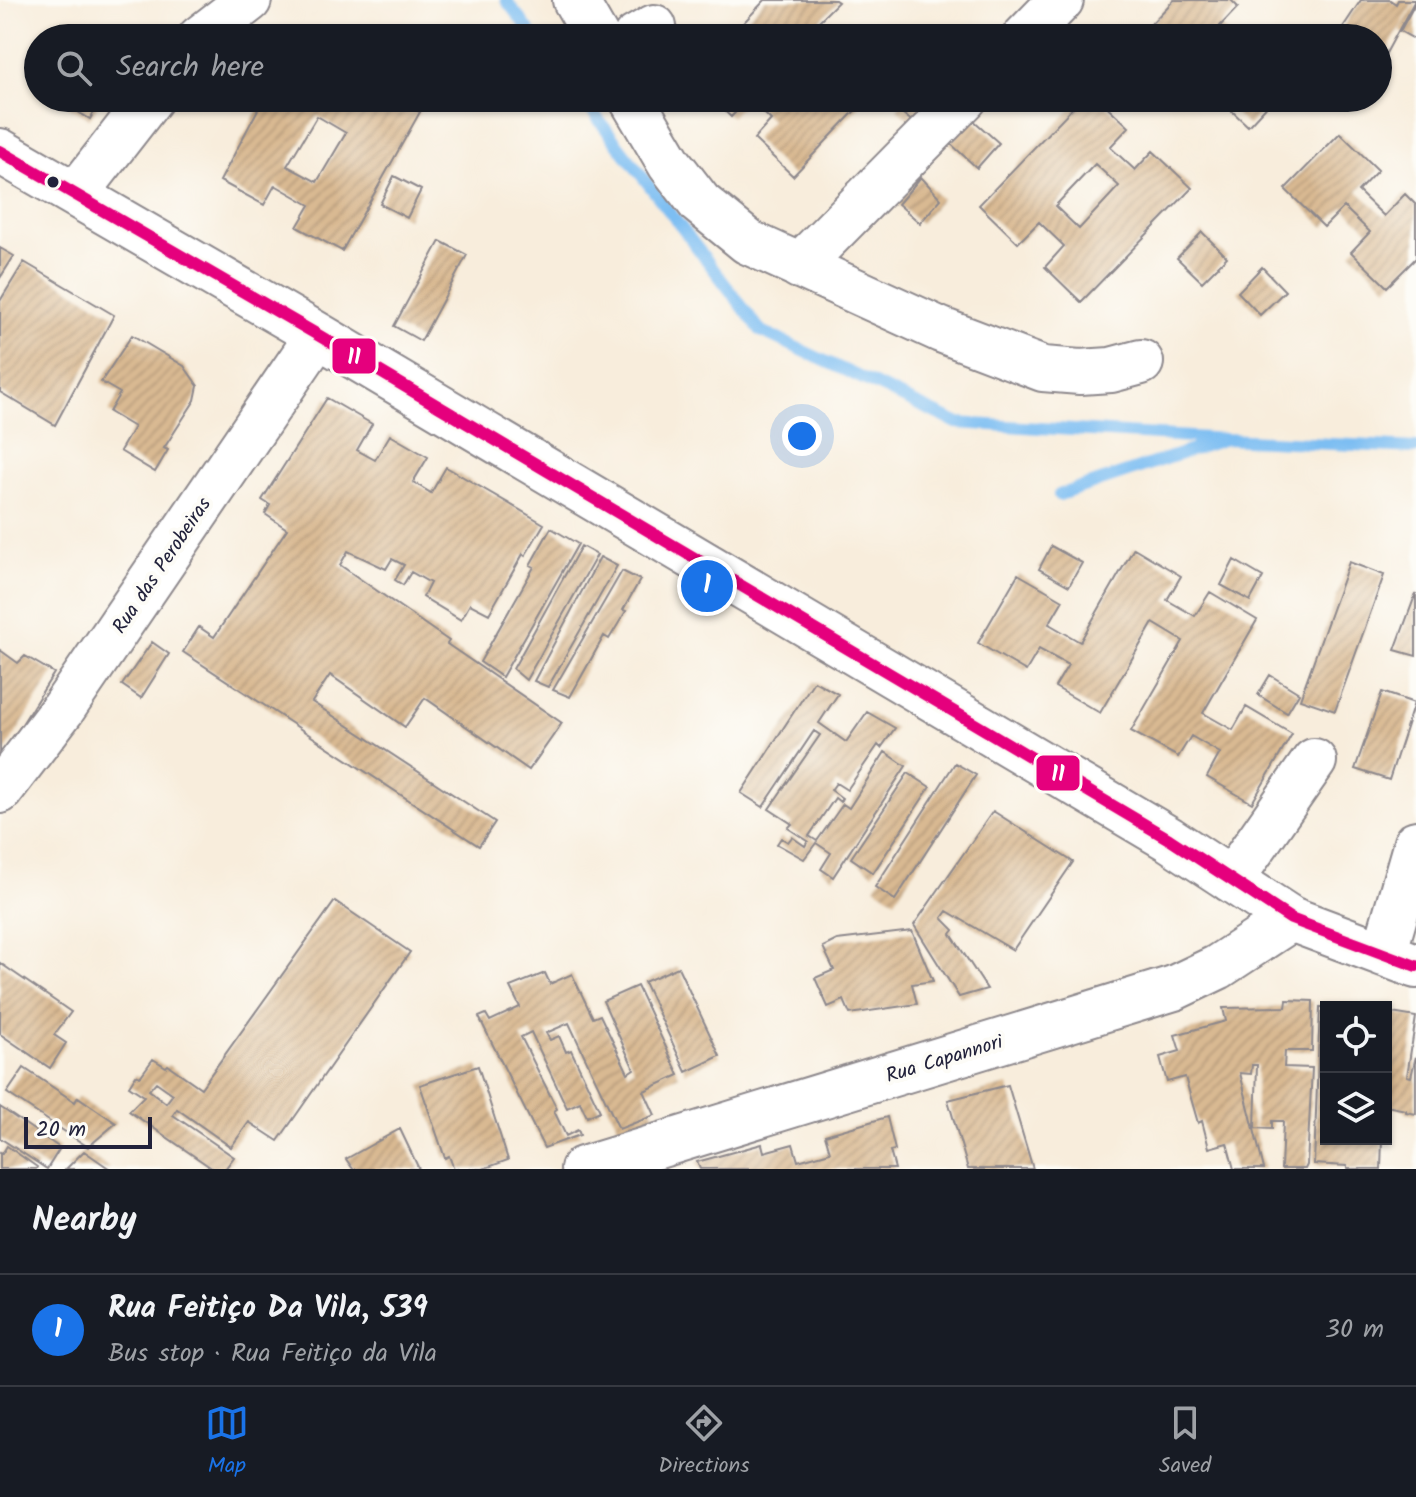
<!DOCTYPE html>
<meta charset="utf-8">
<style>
:root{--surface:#171b24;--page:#20242c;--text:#f1f3f6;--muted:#9ea1a6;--line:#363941;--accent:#1a73e8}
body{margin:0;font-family:Kalam,sans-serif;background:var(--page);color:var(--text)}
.controls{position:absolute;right:24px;bottom:24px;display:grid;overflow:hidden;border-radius:0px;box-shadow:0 2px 6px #0004}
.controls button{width:72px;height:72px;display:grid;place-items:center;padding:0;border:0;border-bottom:2px solid var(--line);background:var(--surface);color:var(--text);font:40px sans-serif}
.scale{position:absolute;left:24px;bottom:20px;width:128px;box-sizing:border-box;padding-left:8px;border:4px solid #22223b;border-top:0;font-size:22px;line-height:28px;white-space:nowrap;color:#22223b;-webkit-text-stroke:6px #fdfcf7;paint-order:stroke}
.you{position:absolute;left:802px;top:436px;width:28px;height:28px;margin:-20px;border:6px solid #fff;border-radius:50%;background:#1a73e8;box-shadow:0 0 0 12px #1a73e833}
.badge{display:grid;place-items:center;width:52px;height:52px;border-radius:50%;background:var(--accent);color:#fff;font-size:26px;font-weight:700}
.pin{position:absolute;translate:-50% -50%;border:4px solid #fff;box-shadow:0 2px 8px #0006}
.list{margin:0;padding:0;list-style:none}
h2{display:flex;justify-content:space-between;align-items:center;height:104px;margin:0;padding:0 32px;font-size:34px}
h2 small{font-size:26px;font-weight:400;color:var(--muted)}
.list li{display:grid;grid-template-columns:52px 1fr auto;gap:24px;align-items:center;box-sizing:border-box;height:112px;padding:0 32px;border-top:2px solid var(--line)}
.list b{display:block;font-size:30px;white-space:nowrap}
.list p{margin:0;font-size:26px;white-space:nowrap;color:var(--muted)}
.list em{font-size:26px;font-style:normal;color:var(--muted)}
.icon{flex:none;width:44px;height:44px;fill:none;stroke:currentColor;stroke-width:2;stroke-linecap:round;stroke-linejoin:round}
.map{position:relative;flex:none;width:1416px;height:1169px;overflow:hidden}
.search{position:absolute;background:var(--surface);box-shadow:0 2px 6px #0004;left:24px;right:24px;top:24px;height:88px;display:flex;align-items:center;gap:20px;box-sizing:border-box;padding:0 28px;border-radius:44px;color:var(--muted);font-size:30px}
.sheet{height:216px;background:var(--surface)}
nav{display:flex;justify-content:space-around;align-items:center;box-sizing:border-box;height:112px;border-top:2px solid var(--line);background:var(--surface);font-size:22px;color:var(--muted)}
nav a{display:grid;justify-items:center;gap:4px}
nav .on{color:var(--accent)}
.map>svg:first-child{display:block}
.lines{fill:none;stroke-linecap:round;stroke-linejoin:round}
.stream{stroke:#7dbef2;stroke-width:12}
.building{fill:url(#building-hatch);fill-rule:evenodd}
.minor-casing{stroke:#8d888c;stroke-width:48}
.minor{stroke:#fff;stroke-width:44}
.bus-1-casing{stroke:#fdfcf7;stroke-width:18}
.bus-1{stroke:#e5007d;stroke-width:12}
.bus-dot{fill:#22223b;stroke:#fdfcf7;stroke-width:3}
.labels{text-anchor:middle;stroke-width:8;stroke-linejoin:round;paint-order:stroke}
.street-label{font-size:20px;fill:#22223b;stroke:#fdfcf7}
.line-badge{stroke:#fdfcf7;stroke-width:3}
.badge-label{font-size:22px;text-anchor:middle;font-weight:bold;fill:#fff}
</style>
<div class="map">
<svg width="1416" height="1169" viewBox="0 0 1416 1169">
<defs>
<pattern id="building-hatch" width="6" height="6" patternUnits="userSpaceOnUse" patternTransform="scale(2)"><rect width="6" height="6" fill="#d9b992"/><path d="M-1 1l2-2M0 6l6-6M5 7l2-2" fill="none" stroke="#ba9f7f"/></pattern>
</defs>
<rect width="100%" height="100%" fill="#fdfcf7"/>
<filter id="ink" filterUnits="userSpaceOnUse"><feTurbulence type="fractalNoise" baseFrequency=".0125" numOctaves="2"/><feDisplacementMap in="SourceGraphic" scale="16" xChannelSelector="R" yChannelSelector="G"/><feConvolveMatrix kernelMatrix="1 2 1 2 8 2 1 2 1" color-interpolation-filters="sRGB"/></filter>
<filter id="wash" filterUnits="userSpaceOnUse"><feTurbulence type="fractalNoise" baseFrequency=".006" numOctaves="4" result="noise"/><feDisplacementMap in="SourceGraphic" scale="32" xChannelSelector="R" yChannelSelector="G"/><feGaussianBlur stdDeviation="1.8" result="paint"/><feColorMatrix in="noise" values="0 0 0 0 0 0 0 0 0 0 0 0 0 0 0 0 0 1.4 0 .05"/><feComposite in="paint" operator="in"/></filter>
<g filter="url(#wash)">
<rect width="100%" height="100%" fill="#f8eddc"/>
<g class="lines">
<path class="stream" d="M506,0l29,38
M582,98l179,233 196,92 268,16
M1059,495l166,-56 191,9"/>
</g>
<g id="blocks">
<path class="building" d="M765,0h70l3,2 -19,19 18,17h-108z
M1174,0h57l7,7 -18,19 12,12h-77l-9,-9z
M1361,0h29l6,4 2,-4h17l-37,68v-30h-29l-8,-8z
M1416,2v38l-16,-9z
M72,98h30l-12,21 -22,-13z
M264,98h71l26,14 8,-14h25l26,14 -78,139 -45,-24 13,-22 -35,-20 -11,20 -44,-24zM317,116l29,17 -29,49 -30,-16z
M711,98h71l7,6 6,-6h72l-74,78 -39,-37 17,-19 -22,-22 -18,19z
M907,98h7l14,11 -14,14 -17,-14z
M1082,98h16l31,29 -19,20 25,23 18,-19 39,37 -111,114 -36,-35 19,-21 -25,-24 -21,21 -39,-38zM1095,164l24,22 -40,43 -24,-23z
M1218,98h56l-26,28z
M972,119l27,24 -22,25 -27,-25z
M1340,133l38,37 -20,21 26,25 21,-22 11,11v53l-29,29 -36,-35 19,-20 -26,-25 -20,20 -39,-38z
M394,176l27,14 -14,28 -27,-14z
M921,177l20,22 -21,24 -22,-19z
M1202,232l25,25 -25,25 -25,-24z
M440,241l27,14 -46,86 -27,-15z
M0,248l14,8 -14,22z
M24,262l90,53 -59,110 -55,-33v-91z
M1262,267l23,24 -25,24 -22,-23z
M132,335l52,31 14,20 -3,14 -31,48 4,2 -13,22 -35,-21 14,-24 -25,-15 11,-19 -19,-11z
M327,398l45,26 -15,26 18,10 15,-25 38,22 -15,25 18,11 15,-26 98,57 -19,32 -2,-2 -34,60 -19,-10 -9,16 -38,-23 7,-14 -19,-11 -8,13 -8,-5 9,-15 -12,-6 -6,10 -38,-18 -8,14 109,76 -2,3 115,79 -33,47 -104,-72 -20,29 -75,-52 -18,27 183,120 -16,24 -296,-194 16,-25 15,10 73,-108 -22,-15 5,-9 -8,-5z
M551,528l27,16 -76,133 -22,-15 54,-95 -4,-2z
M581,546l16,9 -71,125 -13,-11z
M1051,546l31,17 -13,23 -30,-17z
M1134,548l47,28 -14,24 28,16 15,-24 47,28 -54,93 30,17 13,-23 46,27 -40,69 -45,-26 13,-24 -29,-17 -13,21 -47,-26 52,-90 -30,-18 -53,90 -45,-26 13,-22 -29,-16 -13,22 -48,-28 40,-69 45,26 -14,24 31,18z
M600,557l17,9 -69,121 -14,-6z
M1234,560l29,17 -13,24 -29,-16z
M1349,562l35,13 -49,136 -35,-12z
M622,571l18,9 -17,30 3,1 -17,28 -5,-3 -34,61 -17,-7z
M1416,593v63l-21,-6z
M152,642l17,12 -28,44 -19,-13z
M0,650l18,13 7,-7 29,17 -54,86z
M1270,675l29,18 -12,20 -29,-18z
M814,681l24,13 -19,29 27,19 21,-30 28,16 -14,20 -3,-3 -31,45 -11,-7 -5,7 11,8 -2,4 -5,-4 -26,38 8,5 26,-37 6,4 36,-56 21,14 -73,111 -12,-8 10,-16 -15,-10 -12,16 -27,-15 4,-6 7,4 4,-5 13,9 3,-5 -20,-13 4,-4 -23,-15 51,-74 -6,-4 -51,76 -22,-14z
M1382,692l32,11 -25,77 -34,-11z
M955,763l21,12 -81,125 -20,-13z
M908,773l22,14 -57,86 -22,-15z
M993,811l80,51 -60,88 -66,-39 -5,7 12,12 -3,4 36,55 -28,8 -45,-72z
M335,901l75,51 -132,189 -29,-19 -18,25 -54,-38 -4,6 61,42 -9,12h-12l-84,-58 15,-15 -15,-10 7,-11 4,2 13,-18 13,8 2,-2 33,23zM156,1082l17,12 -7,9 -17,-13z
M912,931l21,50 -21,3 5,20 -67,10 -6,-14 -16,7 -13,-29 19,-8 -11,-23 14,-7z
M0,963l71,49 -17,23 12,8 -16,25 -50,-34z
M678,967l42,89 -34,16 -42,-90z
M545,973l5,11 22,-10 21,44 7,-3 28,58 6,-4 -31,-68 34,-15 42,89 -35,16 11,24 -36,14 -50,-106 -23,10 4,7 9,-4 7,16 5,-2 29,61 -13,6 -7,-15 -13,6 -36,-76 -10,5 36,72 -3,2 12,25 12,-6 2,5 -36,13 -65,-131 7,-3 4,7 30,-14 -10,-20z
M1287,1000l26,1 -1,50h-27l-1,16 28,1 -5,97 -2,4h-24l2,-48h-11v8l-17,-1 2,-63h-5l-1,9 -11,-1 24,96h-30l-7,-26 -18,5 -7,-27 -4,2 -13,-46 -18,5 -7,-25 20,-6 -5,-16 51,-14 -3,-13 63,-1z
M1320,1007h6v132h56l-1,30h-34v-3l-33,-2z
M1386,1012l30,5 -9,59 4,1 5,-21v58l-10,-2v-2l-20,-4z
M478,1066l30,94 -25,9h-29l-5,-13 -4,2 -25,-73z
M24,1068l51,34 3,-5 38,26 -28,24 -81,-54z
M1008,1085l25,84h-65l-20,-69z
M0,1107l60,41 -13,21 -47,-31z
M887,1117l8,33 -5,1 5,18h-195l-3,-7 65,-18 2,8 29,-8 5,17 32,-9 -5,-17z
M400,1129l19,40h-66l-7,-10z
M7,1146l30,21 -1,2h-36v-16l2,1z
M84,1151l26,18h-44z"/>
</g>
</g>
<g filter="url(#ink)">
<use href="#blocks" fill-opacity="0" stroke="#8d888c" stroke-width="2"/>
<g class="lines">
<defs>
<path id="minor" d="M575,0l22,38
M200,38l49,-38
M635,38l19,-11
M1024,38l37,-38
M631,98l39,66 30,39 48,39 193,88 102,39 37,3 31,-2 30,-8
M0,151l318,184 851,504 122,80 125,47
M77,193l74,-95
M799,266l166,-168
M0,791l62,-81 256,-375
M1231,880l83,-119
M1384,954l32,-111
M583,1169l591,-181 44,-21 73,-48"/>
</defs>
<use href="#minor" class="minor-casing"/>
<use href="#minor" class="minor"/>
<defs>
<path id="bus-1" d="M0,151l318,184 851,504 122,80 125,47"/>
</defs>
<use href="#bus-1" class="bus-1-casing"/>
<use href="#bus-1" class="bus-1"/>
</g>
</g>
<circle class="bus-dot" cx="53" cy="182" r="7"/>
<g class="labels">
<g class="street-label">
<text transform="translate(161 565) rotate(-56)" y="7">Rua das Perobeiras</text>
<text transform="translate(944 1058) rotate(-17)" y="7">Rua Capannori</text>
</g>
</g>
<g class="line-badge">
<rect x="331" y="337" width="46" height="38" rx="8" fill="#e5007d"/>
<rect x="1035" y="754" width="46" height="38" rx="8" fill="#e5007d"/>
</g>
<g class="badge-label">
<text x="354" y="364">11</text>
<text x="1058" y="781">11</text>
</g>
</svg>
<div class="controls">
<button><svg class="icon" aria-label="locate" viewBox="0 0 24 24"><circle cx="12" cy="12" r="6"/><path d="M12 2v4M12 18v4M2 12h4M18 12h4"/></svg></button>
<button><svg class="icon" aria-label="layers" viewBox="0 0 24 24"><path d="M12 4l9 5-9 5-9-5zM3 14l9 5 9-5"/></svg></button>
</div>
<div class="scale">20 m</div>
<div class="you"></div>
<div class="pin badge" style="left:707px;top:586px">1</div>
<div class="search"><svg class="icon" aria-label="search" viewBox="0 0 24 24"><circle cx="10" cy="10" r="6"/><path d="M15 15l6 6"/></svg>Search here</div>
</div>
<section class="sheet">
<h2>Nearby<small></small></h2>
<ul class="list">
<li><span class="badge">1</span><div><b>Rua Feitiço Da Vila, 539</b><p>Bus stop · Rua Feitiço da Vila</p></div><em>30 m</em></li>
</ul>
</section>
<nav>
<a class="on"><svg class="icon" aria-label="map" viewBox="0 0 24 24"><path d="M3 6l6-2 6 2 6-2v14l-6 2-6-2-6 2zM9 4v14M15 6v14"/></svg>Map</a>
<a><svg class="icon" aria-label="directions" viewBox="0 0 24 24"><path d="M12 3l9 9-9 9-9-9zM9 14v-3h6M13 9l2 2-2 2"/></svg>Directions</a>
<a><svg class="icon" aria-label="saved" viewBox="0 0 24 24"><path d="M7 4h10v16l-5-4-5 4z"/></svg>Saved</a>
</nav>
